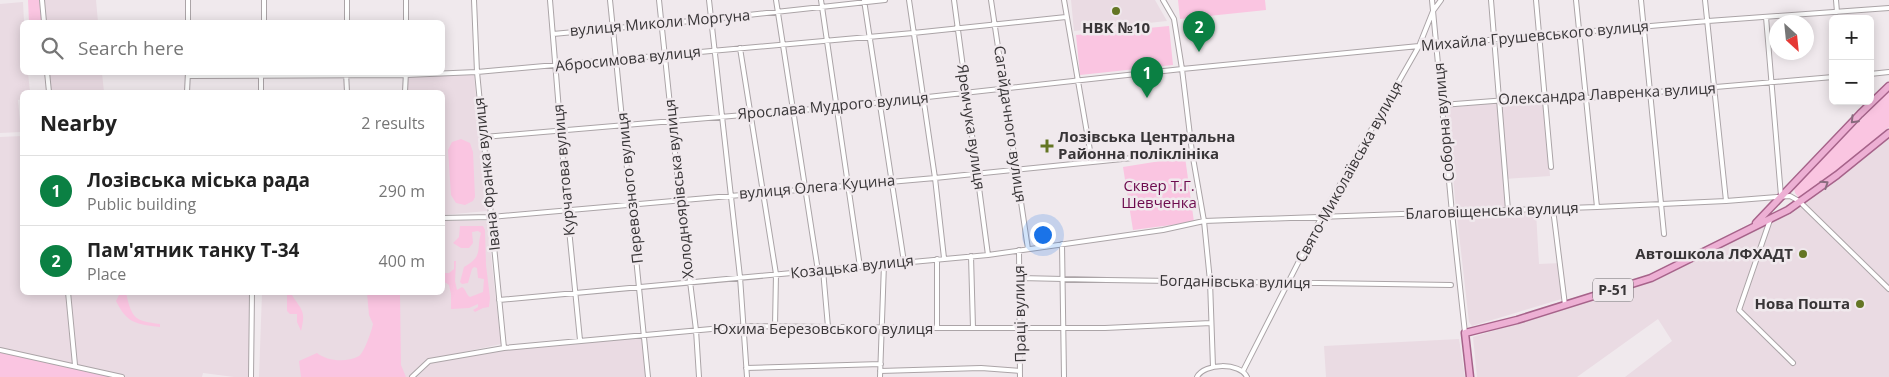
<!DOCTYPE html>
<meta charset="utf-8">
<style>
:root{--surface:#fff;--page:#f6f6f6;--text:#222;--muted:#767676;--line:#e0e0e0;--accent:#0b8043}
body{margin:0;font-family:"Open Sans",sans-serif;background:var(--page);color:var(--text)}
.controls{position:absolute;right:15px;top:15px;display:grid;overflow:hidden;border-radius:8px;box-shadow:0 2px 12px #0003}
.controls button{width:45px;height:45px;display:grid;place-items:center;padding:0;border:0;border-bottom:1px solid var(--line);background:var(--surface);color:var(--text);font:25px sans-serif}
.compass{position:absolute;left:1769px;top:15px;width:45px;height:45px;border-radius:50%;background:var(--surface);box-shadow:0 2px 12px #0003;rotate:153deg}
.you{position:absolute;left:1042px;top:234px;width:18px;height:18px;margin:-12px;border:4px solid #fff;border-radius:50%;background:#1a73e8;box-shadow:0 0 0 8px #1a73e833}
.badge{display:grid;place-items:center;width:32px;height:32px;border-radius:50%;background:var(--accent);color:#fff;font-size:16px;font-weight:700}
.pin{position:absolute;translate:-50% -41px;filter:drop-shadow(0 1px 2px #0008)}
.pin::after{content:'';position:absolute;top:26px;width:18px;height:15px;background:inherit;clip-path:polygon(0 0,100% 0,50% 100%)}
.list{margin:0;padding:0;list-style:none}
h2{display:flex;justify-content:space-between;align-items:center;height:65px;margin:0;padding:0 20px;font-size:21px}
h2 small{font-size:16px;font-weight:400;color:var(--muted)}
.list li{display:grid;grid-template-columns:32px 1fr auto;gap:15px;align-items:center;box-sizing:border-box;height:70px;padding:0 20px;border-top:1px solid var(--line)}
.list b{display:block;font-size:19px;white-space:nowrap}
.list p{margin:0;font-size:16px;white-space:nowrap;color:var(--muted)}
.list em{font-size:16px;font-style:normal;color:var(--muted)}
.icon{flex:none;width:28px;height:28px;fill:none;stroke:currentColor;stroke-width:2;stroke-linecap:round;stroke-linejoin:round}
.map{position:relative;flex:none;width:1889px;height:377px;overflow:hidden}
.search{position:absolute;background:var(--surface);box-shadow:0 2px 12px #0003;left:20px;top:20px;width:425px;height:55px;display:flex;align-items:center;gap:12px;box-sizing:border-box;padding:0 18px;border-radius:8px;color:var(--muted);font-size:19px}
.panel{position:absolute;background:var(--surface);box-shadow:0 2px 12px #0003;left:20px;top:90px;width:425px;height:205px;border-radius:8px}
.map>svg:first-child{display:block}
.built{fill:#eadbe3}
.green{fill:#fac5e1}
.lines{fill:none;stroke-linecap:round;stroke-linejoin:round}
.street-casing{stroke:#aba4a7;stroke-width:6}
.primary-casing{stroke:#a6638a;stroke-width:9}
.street{stroke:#fff;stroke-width:4}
.primary{stroke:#edb0d4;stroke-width:6}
.oneway{stroke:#896c7e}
.poi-dot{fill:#647624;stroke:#f0e9ed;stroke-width:2}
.labels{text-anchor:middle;stroke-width:5;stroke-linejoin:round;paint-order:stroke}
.shield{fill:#f0e9ed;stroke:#6f6b6e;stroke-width:1}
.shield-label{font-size:14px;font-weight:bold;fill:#383537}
.street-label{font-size:15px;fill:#383537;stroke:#f0e9ed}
.poi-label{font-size:15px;font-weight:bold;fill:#383537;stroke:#f0e9ed;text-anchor:end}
.park-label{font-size:15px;fill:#6d0b4e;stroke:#f0e9ed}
</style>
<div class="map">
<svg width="1889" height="377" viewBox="0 0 1889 377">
<rect width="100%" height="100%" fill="#f0e9ed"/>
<path class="built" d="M42,0h54l2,22h-54z
M1071,0h84l12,21 -93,10z
M23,2l1,20h-2v50l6,1 2,19h-8v7l-4,1 3,32 -21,1v-129z
M47,73h55l2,19h-55z
M474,75l13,136 -44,4 -1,-123h-37l2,-16z
M1543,98l7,78 -46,3 1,29 -49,2 -9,-102z
M22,136v156l230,1 -1,84h-17l-31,-4 -1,4h-80l-122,-27v-213z
M1889,136v241h-264l47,-36 -14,-22 -81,58h-100l-4,-40 179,-56 116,-56 34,-21 56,-40z
M1536,212l3,52 22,-1 4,35 -93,28 -3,-4 -12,-106z
M443,221h44l14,123 -73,16 -18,17h-151l3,-84 180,-1z
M644,334l4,43h-236l17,-16 75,-13z
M1459,339l6,38h-139l-2,-31z"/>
<path class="green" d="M28,0h14l2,22h-15z
M1178,0h87l1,10 -86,9z
M1169,26l4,39 -93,10 -4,-40z
M1889,91v36l-47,42 -43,29 -4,-5 -1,-5z
M461,139l9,4 3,9 2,45 -2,4 -8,4 -9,-2 -5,-8 -3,-45 4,-8z
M1185,157l9,65 -61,8 -10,-63z
M460,226h23l2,4 1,35 4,33 -1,9 -6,1 -8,4 -2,-2 5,-3v-3l-9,4 -18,1v-15l-2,-9 -6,-4v-8h6l5,-4v-8h2l-1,20 2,9 5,-3c4,2 4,8 8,10l13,-5 1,-13 -6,-1 -1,-10 -3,-1 -2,2 -4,14 -6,1 -2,-2 4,-15c20,-11 12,-18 17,-34l-3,-2 -6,1 1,11 -4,5h-8l-8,-5 6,-6z
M120,293h6c6,26 9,28 34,31v3c-23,-3 -33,-3 -44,-26z
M287,293h5v2c10,16 14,15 9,36l-4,-9v-8h-7l-3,-3z
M367,293h33l1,72 5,12h-105l-2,-16 18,-8c10,8 29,10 42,3 5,-3 13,-26 14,-32l-4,-9z
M0,350l122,27h-122z"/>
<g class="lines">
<defs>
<path id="street" d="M42,0l2,22
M188,0v22
M474,0l3,72 27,276
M550,0l17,209 13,131
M610,0l38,377
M659,0l21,200 16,130 3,47
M709,0l31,277 7,100
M776,0l42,271
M821,0l39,267
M864,0l40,262
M909,0l26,178 9,80
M954,0l34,255
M991,0l37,249
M1064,0l28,162
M1163,0l11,19 8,50 10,83 12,69 6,60 3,86
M1432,0l20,213 13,120
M1491,0l17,210
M1536,0l15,167
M1576,0l21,207
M1641,0l23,234
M1705,0l21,201
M1836,0l1,12
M1766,17l15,179
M264,22v-22
M347,22v-22
M406,22v-22
M553,34l159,-15 173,-19
M740,48l36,226 -1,52
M47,72l2,20
M346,72l1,20
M1870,74l19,-2
M188,76l218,-1 71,-3 436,-39 153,-16
M187,92l1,-20
M261,92v-17
M405,92l1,-20
M1442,105l102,-8 43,1 246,-21
M484,137l353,-30 345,-38 237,-23 289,-25 181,-13
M1553,209l12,96
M442,218l49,-1 444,-39 257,-26
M1770,220l-31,90 54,53
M1062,244l2,133
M1019,250l1,127
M971,256l2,72
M937,259v69
M823,270l5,57
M1020,278l87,2 344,5
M68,292l7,73
M499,300l489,-45 175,-25 41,-9 393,-14 129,-6 64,-5 9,5 90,88
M0,350l122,27
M746,368l135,-4
M880,371l101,-3 39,3
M1243,371l79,-155 97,-170 14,-35 8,-11
M251,377l1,-85
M412,377l17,-16 75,-13 240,-22 193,2h168l106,-5
M880,377l4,-113
M1197,377c7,-14 43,-15 50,0"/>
<path id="primary" d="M1756,223l104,-109 29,-28
M1470,377l-5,-44 52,-13 134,-42 137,-68 49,-35 52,-42"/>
</defs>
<use href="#street" class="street-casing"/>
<use href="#primary" class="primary-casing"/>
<use href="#street" class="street"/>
<use href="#primary" class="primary"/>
</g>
<defs><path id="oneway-chevron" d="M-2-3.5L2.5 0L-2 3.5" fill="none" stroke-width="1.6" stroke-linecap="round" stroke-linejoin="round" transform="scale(1.25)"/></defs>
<g class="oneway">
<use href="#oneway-chevron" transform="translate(1854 120) rotate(134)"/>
<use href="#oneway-chevron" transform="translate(1825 184) rotate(-34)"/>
</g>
<g class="poi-dot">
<circle cx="1116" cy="11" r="5"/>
<path d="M1044.5 138.5h5v5h5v5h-5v5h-5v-5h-5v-5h5z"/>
<circle cx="1803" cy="254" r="5"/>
<circle cx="1860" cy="304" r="5"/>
</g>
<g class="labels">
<rect class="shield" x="1593" y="278.5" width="40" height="23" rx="4"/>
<g class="shield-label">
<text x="1613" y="295">Р-51</text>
</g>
<g class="street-label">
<text transform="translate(660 23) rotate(-5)" y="5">вулиця Миколи Моргуна</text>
<text transform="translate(1535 36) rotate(-5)" y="5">Михайла Грушевського вулиця</text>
<text transform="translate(628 59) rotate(-6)" y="5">Абросимова вулиця</text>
<text transform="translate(1607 94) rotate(-3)" y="5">Олександра Лавренка вулиця</text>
<text transform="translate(833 106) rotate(-5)" y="5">Ярослава Мудрого вулиця</text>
<text transform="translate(1444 122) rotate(-95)" y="5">Соборна вулиця</text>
<text transform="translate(1010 124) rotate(82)" y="5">Сагайдачного вулиця</text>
<text transform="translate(971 127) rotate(82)" y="5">Яремчука вулиця</text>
<text transform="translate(564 170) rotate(-95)" y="5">Курчатова вулиця</text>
<text transform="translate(1349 172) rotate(-61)" y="5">Свято-Миколаївська вулиця</text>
<text transform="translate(487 174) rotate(-96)" y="5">Івана Франка вулиця</text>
<text transform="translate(817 187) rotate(-5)" y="5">вулиця Олега Куцина</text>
<text transform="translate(630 188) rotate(-96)" y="5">Перевозного вулиця</text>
<text transform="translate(679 189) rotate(-96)" y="5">Холодноярівська вулиця</text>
<text transform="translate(1492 211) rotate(-2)" y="5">Благовіщенська вулиця</text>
<text transform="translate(852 267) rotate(-6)" y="5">Козацька вулиця</text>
<text transform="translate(1235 282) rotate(1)" y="5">Богданівська вулиця</text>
<text transform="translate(1020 314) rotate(-91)" y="5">Праці вулиця</text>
<text x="823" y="334">Юхима Березовського вулиця</text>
</g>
<g class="poi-label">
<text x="1116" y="33" text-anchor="middle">НВК №10</text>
<text x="1058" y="142" text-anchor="start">Лозівська Центральна<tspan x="1058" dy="17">Районна поліклініка</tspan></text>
<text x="1793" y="259">Автошкола ЛФХАДТ</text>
<text x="1850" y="309">Нова Пошта</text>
</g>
<g class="park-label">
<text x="1159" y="191">Сквер Т.Г.<tspan x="1159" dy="17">Шевченка</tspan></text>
</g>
</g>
</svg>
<div class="controls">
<button>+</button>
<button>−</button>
</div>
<svg class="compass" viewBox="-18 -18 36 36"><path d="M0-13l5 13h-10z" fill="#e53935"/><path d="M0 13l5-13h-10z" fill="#767676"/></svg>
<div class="you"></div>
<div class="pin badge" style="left:1147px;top:98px">1</div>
<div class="pin badge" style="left:1199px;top:52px">2</div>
<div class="search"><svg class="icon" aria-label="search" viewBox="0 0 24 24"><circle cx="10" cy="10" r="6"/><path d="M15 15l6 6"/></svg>Search here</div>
<section class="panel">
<h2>Nearby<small>2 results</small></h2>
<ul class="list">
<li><span class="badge">1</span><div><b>Лозівська міська рада</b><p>Public building</p></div><em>290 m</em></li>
<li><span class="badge">2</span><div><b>Пам'ятник танку Т-34</b><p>Place</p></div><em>400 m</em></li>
</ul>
</section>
</div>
